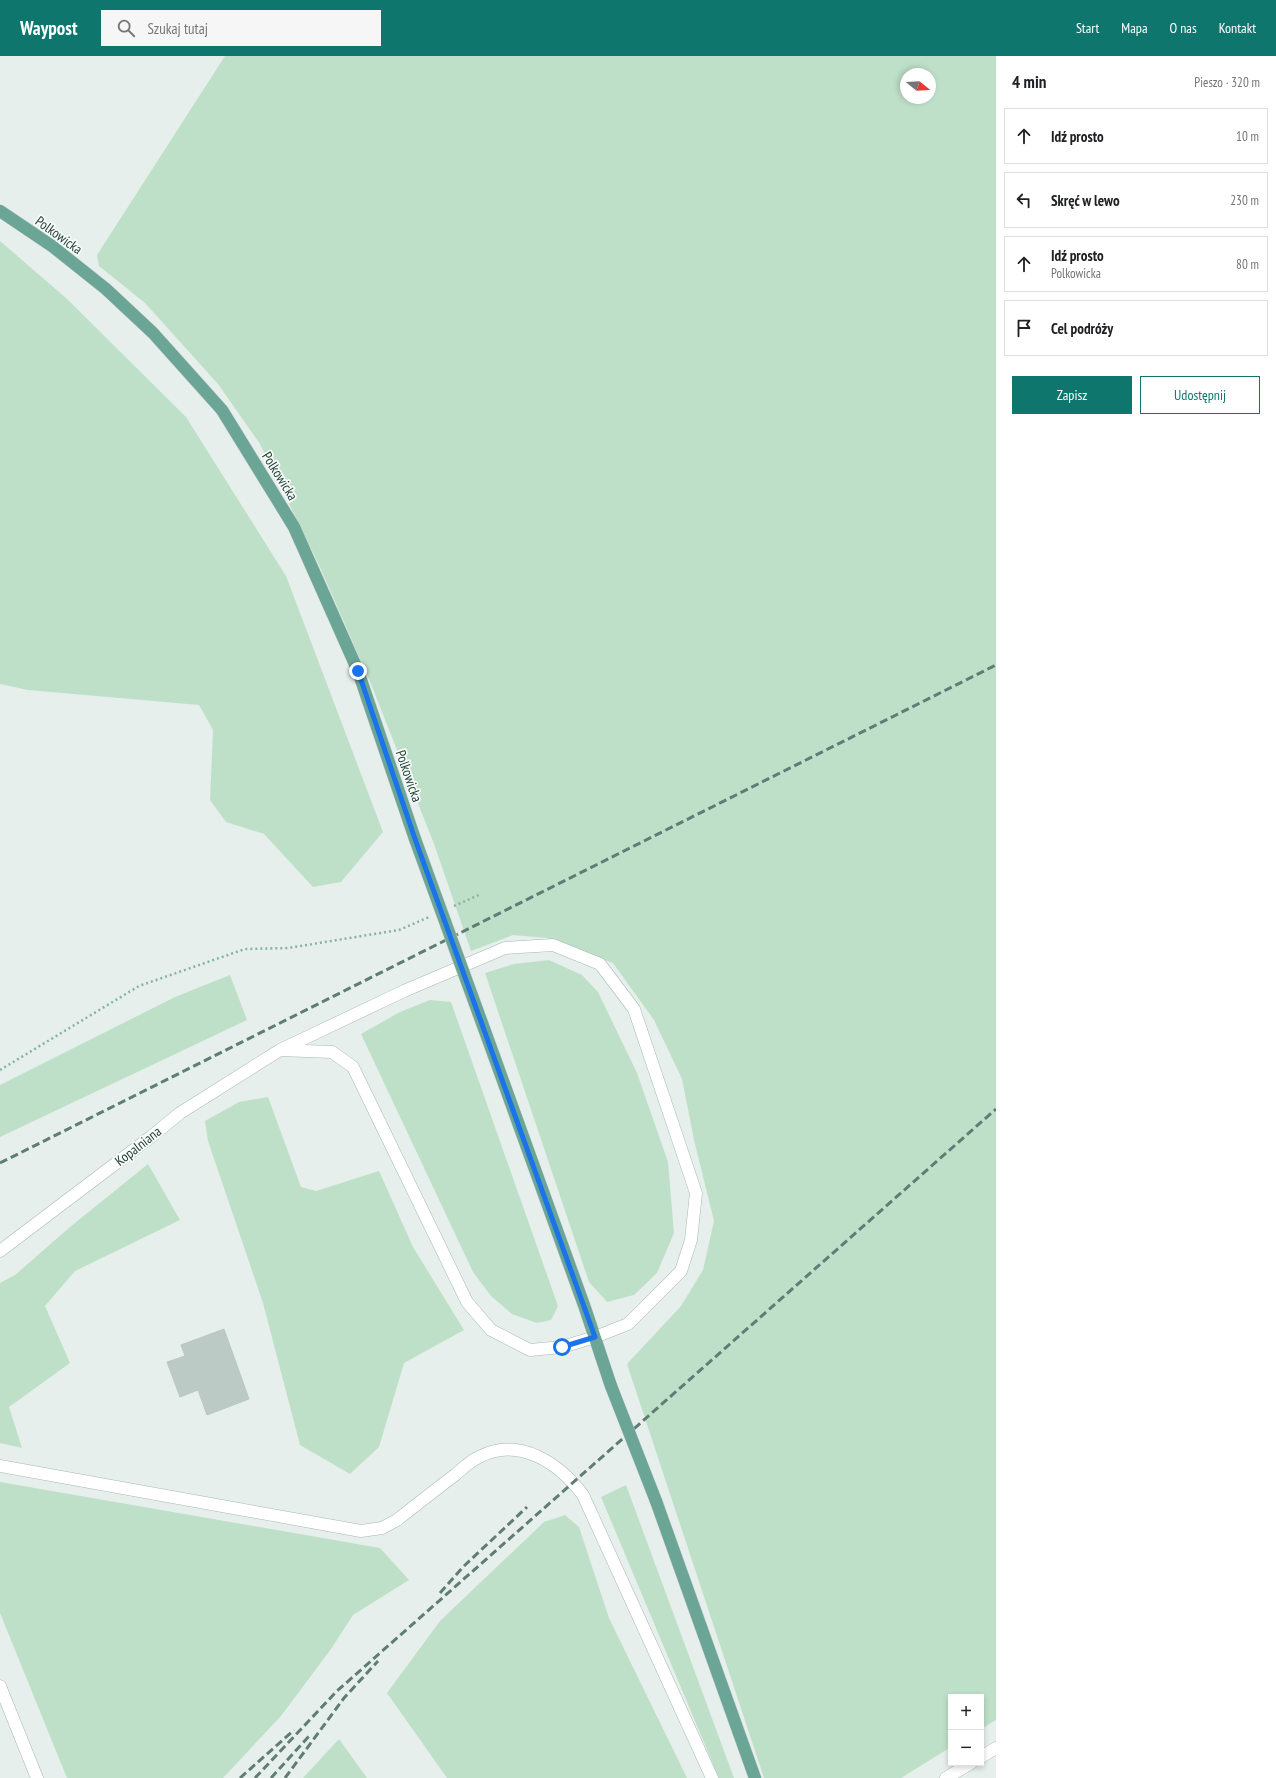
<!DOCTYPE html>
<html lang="pl">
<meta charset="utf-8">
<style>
:root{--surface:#fff;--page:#f6f6f6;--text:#202124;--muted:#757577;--line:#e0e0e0;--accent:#0f766e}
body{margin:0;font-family:"PT Sans Narrow",sans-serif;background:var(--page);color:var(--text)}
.controls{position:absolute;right:12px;bottom:12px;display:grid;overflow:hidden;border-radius:0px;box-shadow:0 2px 6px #0003}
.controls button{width:36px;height:36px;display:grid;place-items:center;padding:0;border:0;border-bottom:1px solid var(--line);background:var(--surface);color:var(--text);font:20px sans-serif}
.compass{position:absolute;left:900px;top:12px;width:36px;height:36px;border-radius:50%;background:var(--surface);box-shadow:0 2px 6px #0003;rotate:108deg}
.stop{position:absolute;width:12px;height:12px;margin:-9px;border:3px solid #1a73e8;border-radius:50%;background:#fff}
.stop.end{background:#1a73e8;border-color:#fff;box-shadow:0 1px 4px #0008}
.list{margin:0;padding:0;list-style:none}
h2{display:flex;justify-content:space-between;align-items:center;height:52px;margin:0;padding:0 16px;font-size:17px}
h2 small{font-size:13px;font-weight:400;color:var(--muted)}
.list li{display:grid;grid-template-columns:26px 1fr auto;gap:12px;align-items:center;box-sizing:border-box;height:56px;margin:0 8px 8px;padding:0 8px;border:1px solid var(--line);border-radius:0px}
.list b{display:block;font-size:15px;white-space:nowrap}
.list p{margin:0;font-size:13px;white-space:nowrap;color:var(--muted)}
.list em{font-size:13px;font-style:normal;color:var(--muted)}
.actions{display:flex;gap:8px;padding:12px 16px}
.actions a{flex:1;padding:9px 0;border:1px solid var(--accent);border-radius:0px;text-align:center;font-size:14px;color:var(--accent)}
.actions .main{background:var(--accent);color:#fff}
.icon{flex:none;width:22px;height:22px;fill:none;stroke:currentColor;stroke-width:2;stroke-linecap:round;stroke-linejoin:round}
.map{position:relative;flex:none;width:996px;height:1722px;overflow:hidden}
header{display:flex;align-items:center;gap:24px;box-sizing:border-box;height:56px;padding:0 20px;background:var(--accent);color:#fff}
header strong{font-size:19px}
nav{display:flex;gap:22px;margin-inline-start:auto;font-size:14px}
.search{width:280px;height:36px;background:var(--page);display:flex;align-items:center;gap:10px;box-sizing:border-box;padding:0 14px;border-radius:0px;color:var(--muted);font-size:15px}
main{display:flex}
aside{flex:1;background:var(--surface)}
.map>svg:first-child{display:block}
.green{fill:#bfe0c8;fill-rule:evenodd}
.building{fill:#bbcac4;stroke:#b8c9c2}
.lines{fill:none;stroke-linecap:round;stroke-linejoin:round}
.minor-casing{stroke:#a8b8b2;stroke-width:13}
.major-casing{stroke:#c2cac8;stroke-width:13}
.path{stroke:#86b3a5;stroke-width:2.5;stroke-dasharray:2 3;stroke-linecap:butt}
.minor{stroke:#fff;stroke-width:12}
.major{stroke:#6aa596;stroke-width:12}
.rail{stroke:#5f7d75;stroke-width:3;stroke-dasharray:8 4;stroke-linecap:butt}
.major-bridge-casing{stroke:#c2cac8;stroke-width:13;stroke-linecap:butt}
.major-bridge{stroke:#6aa596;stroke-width:12}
.route{stroke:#1a73e8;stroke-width:5}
.labels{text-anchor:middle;stroke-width:3.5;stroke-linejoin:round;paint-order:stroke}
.street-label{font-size:14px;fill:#24423a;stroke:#f7fbf9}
</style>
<header>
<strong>Waypost</strong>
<div class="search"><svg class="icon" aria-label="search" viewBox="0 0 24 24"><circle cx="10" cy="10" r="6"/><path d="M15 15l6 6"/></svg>Szukaj tutaj</div>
<nav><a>Start</a><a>Mapa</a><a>O nas</a><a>Kontakt</a></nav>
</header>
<main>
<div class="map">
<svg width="996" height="1722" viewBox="0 0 996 1722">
<rect width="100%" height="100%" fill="#e6efeb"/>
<path class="green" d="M225,0h771v1664l-15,9v-32h-30v50l-50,31h-137l-137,-414 54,-58 22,-36 11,-49 -20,-81 -12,-61 -28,-59 -41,-57 -66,-25 -34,-3 -42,16 -37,-107 -63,-160 -52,-119 -59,-121 -42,-60 -73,-81 -46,-37 -2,-11zM906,18h24v24h-24z
M0,185l66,57 120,119 100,159 97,256 -42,50 -28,5 -49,-53 -38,-12 -16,-22 3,-70 -14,-25 -171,-15 -28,-6z
M549,904l33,15 16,17 39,81 31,89 6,71 -17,40 -23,22 -27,7 -18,-20 -104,-309 29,-9z
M230,919l17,45 -247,117v-52l175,-88z
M430,944l21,2 107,304 -7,14 -14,3 -25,-9 -21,-18 -18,-24 -112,-238 39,-22z
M268,1041l33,90 15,4 63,-20 34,76 51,83 -60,33 -25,84 -29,27 -50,-29 -37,-142 -55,-162 -3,-20 34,-19z
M148,1108l32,56 -105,51 -30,35 25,57 -61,44 13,41 -22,-5v-160l15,-8 55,-48z
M0,1426l380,66 29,32 -56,35 -22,34 -50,67 -58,62h-156l-67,-165z
M626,1429l108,293h-15l-3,-7 -115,-274z
M565,1459l14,12 30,91 78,160h-240l-60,-85 53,-72 104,-99z
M339,1683l28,39h-64z"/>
<path class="building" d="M224,1273l25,70 -42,16 -9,-25 -18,7 -13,-35 18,-6 -4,-11z"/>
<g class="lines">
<defs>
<path id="minor" d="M0,1195l152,-115 28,-23 100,-63 124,-59 101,-43 48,-3 47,19 34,45 62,184 -5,47 -10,31 -53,53 -33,13 -33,10 -32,3 -39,-20 -24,-28 -114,-235 -21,-15 -52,-2
M0,1410l361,65 21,-3 15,-8c19,-15 38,-30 58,-45 7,-6 15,-14 24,-18 40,-21 80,6 104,38l129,283
M0,1630l37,92
M981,1701l15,-9
M946,1722l25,-15"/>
<path id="major" d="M0,155l52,35 54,43 47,44 69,77 72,117 64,144 57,168
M494,1000l91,252 26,78
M656,1445l99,277"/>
</defs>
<use href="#minor" class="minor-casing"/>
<use href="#major" class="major-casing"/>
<path class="path" d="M454,850l25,-11
M0,1014l139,-84 106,-37 43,-1 111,-18 30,-13"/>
<use href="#minor" class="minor"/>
<use href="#major" class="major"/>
<path class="rail" d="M0,1107l996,-498
M440,1537l24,-27 63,-59
M240,1722l54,-48
M255,1722l82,-87 659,-582
M271,1722l39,-43
M285,1722l59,-80 34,-37"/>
<defs>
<path id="major-bridge" d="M415,783l79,217
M611,1330l45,115"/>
</defs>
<use href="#major-bridge" class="major-bridge-casing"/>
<use href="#major-bridge" class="major-bridge"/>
</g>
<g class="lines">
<path class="route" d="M358,615l57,168 180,498 -33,10"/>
</g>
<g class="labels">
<g class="street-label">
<text transform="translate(59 179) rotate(36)" y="5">Polkowicka</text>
<text transform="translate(280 420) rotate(58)" y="5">Polkowicka</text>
<text transform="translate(409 720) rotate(71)" y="5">Polkowicka</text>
<text transform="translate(138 1090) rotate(-38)" y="5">Kopalniana</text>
</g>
</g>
</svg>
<div class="controls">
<button>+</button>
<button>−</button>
</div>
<svg class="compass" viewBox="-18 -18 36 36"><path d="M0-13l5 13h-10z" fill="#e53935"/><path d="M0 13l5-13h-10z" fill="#757577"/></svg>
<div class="stop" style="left:562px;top:1291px"></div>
<div class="stop end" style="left:358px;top:615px"></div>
</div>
<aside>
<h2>4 min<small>Pieszo · 320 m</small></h2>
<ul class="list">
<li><svg class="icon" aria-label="ahead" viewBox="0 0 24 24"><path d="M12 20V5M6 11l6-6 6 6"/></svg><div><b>Idź prosto</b></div><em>10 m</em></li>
<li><svg class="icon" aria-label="left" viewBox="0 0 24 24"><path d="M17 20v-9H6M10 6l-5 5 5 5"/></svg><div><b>Skręć w lewo</b></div><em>230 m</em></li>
<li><svg class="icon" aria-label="ahead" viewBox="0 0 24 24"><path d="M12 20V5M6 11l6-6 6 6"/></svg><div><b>Idź prosto</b><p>Polkowicka</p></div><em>80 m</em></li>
<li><svg class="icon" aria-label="arrive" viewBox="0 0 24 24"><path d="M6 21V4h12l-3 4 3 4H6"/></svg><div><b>Cel podróży</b></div></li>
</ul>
<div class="actions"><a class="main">Zapisz</a><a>Udostępnij</a></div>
</aside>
</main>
